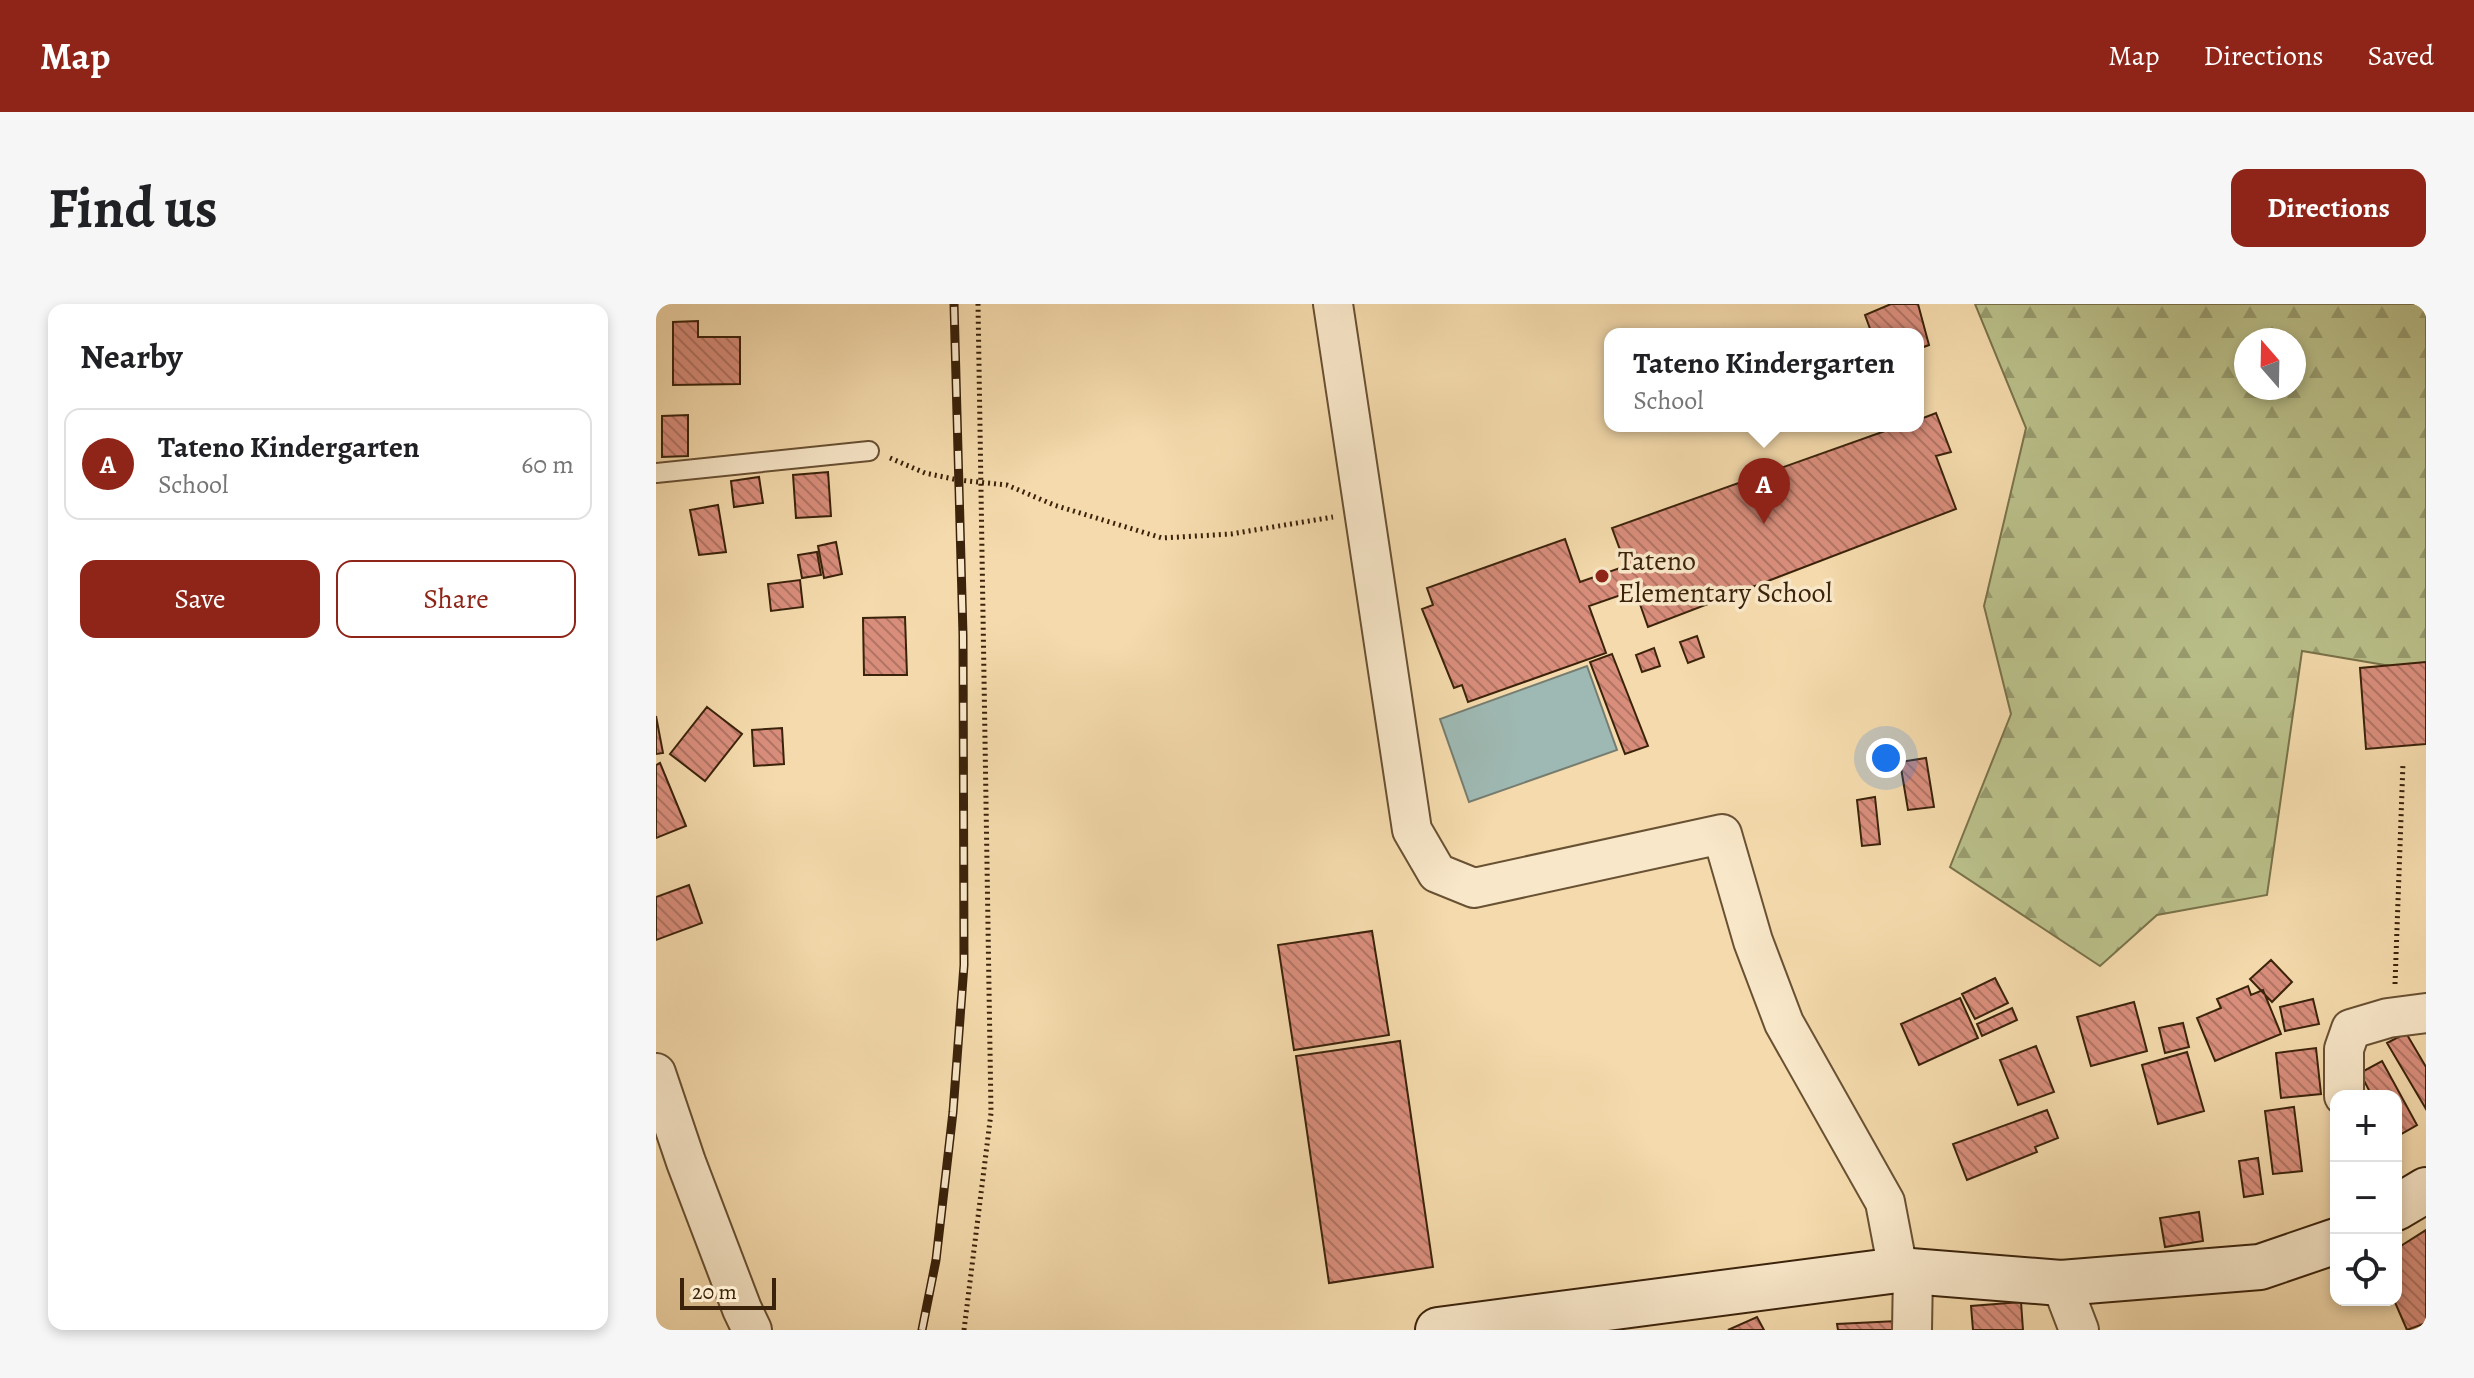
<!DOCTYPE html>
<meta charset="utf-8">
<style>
:root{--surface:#fff;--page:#f6f6f6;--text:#202124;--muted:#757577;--line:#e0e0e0;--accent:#8f2418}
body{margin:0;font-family:Alegreya,serif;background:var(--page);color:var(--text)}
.controls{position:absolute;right:24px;bottom:24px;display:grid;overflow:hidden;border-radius:16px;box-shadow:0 4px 12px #0003}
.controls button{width:72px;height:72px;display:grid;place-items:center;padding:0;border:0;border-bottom:2px solid var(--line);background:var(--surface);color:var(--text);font:40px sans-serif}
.compass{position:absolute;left:1578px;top:24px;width:72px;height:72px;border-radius:50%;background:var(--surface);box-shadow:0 4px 12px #0003;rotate:340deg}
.scale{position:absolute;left:24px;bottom:20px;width:96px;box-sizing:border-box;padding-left:8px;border:4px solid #3b230b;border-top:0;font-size:22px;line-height:28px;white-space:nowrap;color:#3b230b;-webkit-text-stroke:6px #f8e7c9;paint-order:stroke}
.you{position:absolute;left:1230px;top:454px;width:28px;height:28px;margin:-20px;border:6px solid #fff;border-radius:50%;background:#1a73e8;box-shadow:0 0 0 12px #1a73e833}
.badge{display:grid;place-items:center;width:52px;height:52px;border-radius:50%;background:var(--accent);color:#fff;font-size:26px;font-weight:700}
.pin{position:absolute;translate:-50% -66px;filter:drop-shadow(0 2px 4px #0008)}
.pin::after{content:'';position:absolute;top:42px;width:28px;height:24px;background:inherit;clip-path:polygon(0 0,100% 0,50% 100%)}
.popup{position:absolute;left:948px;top:24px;width:320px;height:104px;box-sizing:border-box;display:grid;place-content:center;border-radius:16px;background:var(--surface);filter:drop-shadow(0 2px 6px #0005);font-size:26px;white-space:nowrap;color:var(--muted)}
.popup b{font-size:30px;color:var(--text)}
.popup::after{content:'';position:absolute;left:50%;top:100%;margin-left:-16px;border:16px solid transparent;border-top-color:var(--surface)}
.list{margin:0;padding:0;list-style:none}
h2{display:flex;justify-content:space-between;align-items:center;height:104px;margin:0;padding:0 32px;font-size:34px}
h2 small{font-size:26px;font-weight:400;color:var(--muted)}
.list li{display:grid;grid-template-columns:52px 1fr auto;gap:24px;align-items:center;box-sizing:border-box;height:112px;margin:0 16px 16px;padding:0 16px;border:2px solid var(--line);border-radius:16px}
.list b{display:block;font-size:30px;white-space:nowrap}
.list p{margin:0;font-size:26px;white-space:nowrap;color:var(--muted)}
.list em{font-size:26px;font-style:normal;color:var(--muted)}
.actions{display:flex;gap:16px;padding:24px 32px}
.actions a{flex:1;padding:18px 0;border:2px solid var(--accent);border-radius:16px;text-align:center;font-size:28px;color:var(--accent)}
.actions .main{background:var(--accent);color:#fff}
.icon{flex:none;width:44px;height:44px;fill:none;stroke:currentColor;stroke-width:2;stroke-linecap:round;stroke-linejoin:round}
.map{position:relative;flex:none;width:1770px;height:1026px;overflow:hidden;border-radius:16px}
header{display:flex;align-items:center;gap:48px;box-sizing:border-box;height:112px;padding:0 40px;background:var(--accent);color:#fff}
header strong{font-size:38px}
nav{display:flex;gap:44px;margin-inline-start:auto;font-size:28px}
.intro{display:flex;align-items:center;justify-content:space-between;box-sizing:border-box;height:192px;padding:0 48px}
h1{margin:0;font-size:56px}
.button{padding:20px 36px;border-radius:16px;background:var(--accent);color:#fff;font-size:28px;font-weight:700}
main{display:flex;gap:48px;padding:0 48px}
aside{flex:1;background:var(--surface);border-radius:16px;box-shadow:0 4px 12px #0003}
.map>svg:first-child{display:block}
.forest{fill:url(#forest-firs);stroke:#7a724a;stroke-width:2;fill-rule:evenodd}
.water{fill:#9eb9b3;stroke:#767d70;stroke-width:2}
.building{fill:url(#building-back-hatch);stroke:#3b230b;stroke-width:2}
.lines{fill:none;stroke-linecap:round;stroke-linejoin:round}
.lane-casing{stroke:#695133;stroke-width:22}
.street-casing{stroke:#695133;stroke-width:42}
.secondary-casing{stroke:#3b230b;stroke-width:48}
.path{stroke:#3b230b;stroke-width:5;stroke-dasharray:2 4;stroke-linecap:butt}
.lane{stroke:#f8e7c9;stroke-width:18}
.street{stroke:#f8e7c9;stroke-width:38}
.secondary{stroke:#f8e7c9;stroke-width:44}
.rail-casing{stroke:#3b230b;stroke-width:9}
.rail{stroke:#f8e7c9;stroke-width:6;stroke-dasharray:18;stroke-linecap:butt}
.poi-dot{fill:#8f2418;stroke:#f8e7c9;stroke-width:3}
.labels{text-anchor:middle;stroke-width:7;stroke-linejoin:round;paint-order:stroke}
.poi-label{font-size:28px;fill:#3b230b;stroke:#f8e7c9;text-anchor:start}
</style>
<header>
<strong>Map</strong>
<nav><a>Map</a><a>Directions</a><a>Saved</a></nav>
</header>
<div class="intro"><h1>Find us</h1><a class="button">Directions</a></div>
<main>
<aside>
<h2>Nearby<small></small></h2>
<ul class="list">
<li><span class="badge">A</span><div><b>Tateno Kindergarten</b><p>School</p></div><em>60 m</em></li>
</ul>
<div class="actions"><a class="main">Save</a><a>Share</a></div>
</aside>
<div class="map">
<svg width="1770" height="1026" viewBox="0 0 1770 1026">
<defs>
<pattern id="forest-firs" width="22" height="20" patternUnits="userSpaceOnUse" patternTransform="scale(2)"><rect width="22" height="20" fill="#bac08a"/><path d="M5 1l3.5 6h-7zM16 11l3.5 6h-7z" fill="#989c6f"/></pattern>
<pattern id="building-back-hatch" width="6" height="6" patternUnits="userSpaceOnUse" patternTransform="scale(2)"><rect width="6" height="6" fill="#d98e7c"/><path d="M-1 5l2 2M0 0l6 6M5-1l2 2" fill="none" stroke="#b17464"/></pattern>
</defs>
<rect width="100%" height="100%" fill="#f4daac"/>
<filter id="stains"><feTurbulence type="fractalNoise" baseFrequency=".0025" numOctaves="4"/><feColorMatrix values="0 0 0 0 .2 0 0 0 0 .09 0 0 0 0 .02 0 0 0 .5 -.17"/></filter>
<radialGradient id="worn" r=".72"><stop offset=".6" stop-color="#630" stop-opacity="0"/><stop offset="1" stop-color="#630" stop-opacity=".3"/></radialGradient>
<path class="forest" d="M1319,0h451v368l-124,-21 -35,244 -110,20 -57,51 -150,-99 61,-153 -27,-108 42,-178zM1590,36h48v48h-48z"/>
<path class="water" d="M931,362l30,84 -148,52 -29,-83z"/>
<path class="building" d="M1235,0h27l11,41 -11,4v-15h-46l-7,-19z
M42,17v16h42v47l-67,1v-63z
M1280,109l15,39 -15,4 20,53 -308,118 -13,-37 -46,16 17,47 -138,49 -6,-17 -8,3 -32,-79 11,-4 -6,-17 138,-49 15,43 46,-16 -14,-38 287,-102h19v-6z
M32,111v41l-26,1v-41z
M172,168l3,44 -35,2 -3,-43z
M103,173l4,26 -29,4 -3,-26z
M62,201l8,47 -27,3 -9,-45z
M180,238l6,32 -18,4 -6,-32z
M161,248l4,23 -19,3 -4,-23z
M144,276l3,27 -32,4 -3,-27z
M249,313l2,58h-43l-1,-57z
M1041,332l7,21 -16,6 -8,-21z
M998,344l6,18 -18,6 -6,-17z
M956,350l36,92 -23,8 -35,-92z
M1770,358v82l-60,5 -6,-81z
M51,403l35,27 -37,47 -35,-27z
M0,412l7,37 -7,1z
M126,424l2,36 -30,2 -2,-36z
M1270,454l8,49 -26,3 -8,-48z
M4,459l26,63 -30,12v-73z
M1219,493l5,47 -18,2 -5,-46z
M33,581l13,38 -46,17v-43z
M716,627l17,104 -95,15 -16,-105z
M1615,656l21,22 -20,20 -22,-23z
M1339,674l13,25 -33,16 -13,-25z
M1592,682l3,9 12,-5 18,44 -66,27 -18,-43 24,-10 -4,-9z
M1304,694l18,40 -59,27 -18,-41z
M1657,695l6,25 -34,7 -5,-24z
M1478,698l13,49 -56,15 -14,-49z
M1356,704l5,12 -35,16 -5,-12z
M1527,719l6,24 -24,6 -6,-25z
M1750,729l20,34v42l-39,-66z
M744,737l33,226 -104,16 -33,-227z
M1380,742l18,46 -36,13 -18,-45z
M1660,744l5,46 -40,4 -5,-45z
M1531,748l17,59 -46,13 -16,-59z
M1726,757l35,64 -21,12v-41h-24l-12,-23z
M1638,803l8,64 -29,3 -8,-63z
M1391,806l11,28 -23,9 2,5 -70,28 -14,-36z
M1602,854l5,36 -19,3 -5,-36z
M1543,908l4,29 -38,6 -5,-29z
M1770,926v93l-19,7 -13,-30 2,-51z
M1365,998l2,28h-50l-2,-24z
M1101,1013l7,13h-36z
M1241,1017v9h-59l-1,-6z"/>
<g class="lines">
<defs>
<path id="lane" d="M0,169l213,-22"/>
<path id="street" d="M677,0l79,526 25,43 37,15 248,-54 31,107 31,82 101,179 13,68
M0,769l30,89 56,147 10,21
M1688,792v-47l7,-20 37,-11 38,-5
M1405,979l18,47
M1256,1026l1,-58"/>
<path id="secondary" d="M1740,904l30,-18
M782,1026l460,-60 163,13 199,-16 76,-26"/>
</defs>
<use href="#lane" class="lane-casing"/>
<use href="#street" class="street-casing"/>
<use href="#secondary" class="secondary-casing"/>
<path class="path" d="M234,154l35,15 33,7 49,5 47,20 108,33 69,-4 102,-17
M1739,680l8,-221
M308,1026l27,-217 -13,-809"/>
<use href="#lane" class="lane"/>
<use href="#street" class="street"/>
<use href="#secondary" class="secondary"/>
<defs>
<path id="rail" d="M266,1026l14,-70 17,-148 11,-147 -1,-330 -9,-331"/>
</defs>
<use href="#rail" class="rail-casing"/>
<use href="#rail" class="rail"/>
</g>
<circle class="poi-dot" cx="946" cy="272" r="8"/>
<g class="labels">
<g class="poi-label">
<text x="962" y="266">Tateno<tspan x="962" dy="32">Elementary School</tspan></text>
</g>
</g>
<rect width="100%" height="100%" filter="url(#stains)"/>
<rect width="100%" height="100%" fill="url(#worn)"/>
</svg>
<div class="controls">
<button>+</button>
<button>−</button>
<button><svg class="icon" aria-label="locate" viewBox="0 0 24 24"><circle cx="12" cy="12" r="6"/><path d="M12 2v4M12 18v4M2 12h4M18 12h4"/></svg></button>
</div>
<svg class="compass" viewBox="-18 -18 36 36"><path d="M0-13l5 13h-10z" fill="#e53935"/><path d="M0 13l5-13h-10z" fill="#757577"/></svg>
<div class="scale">20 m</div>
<div class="you"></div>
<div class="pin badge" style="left:1108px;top:220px">A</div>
<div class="popup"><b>Tateno Kindergarten</b>School</div>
</div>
</main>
